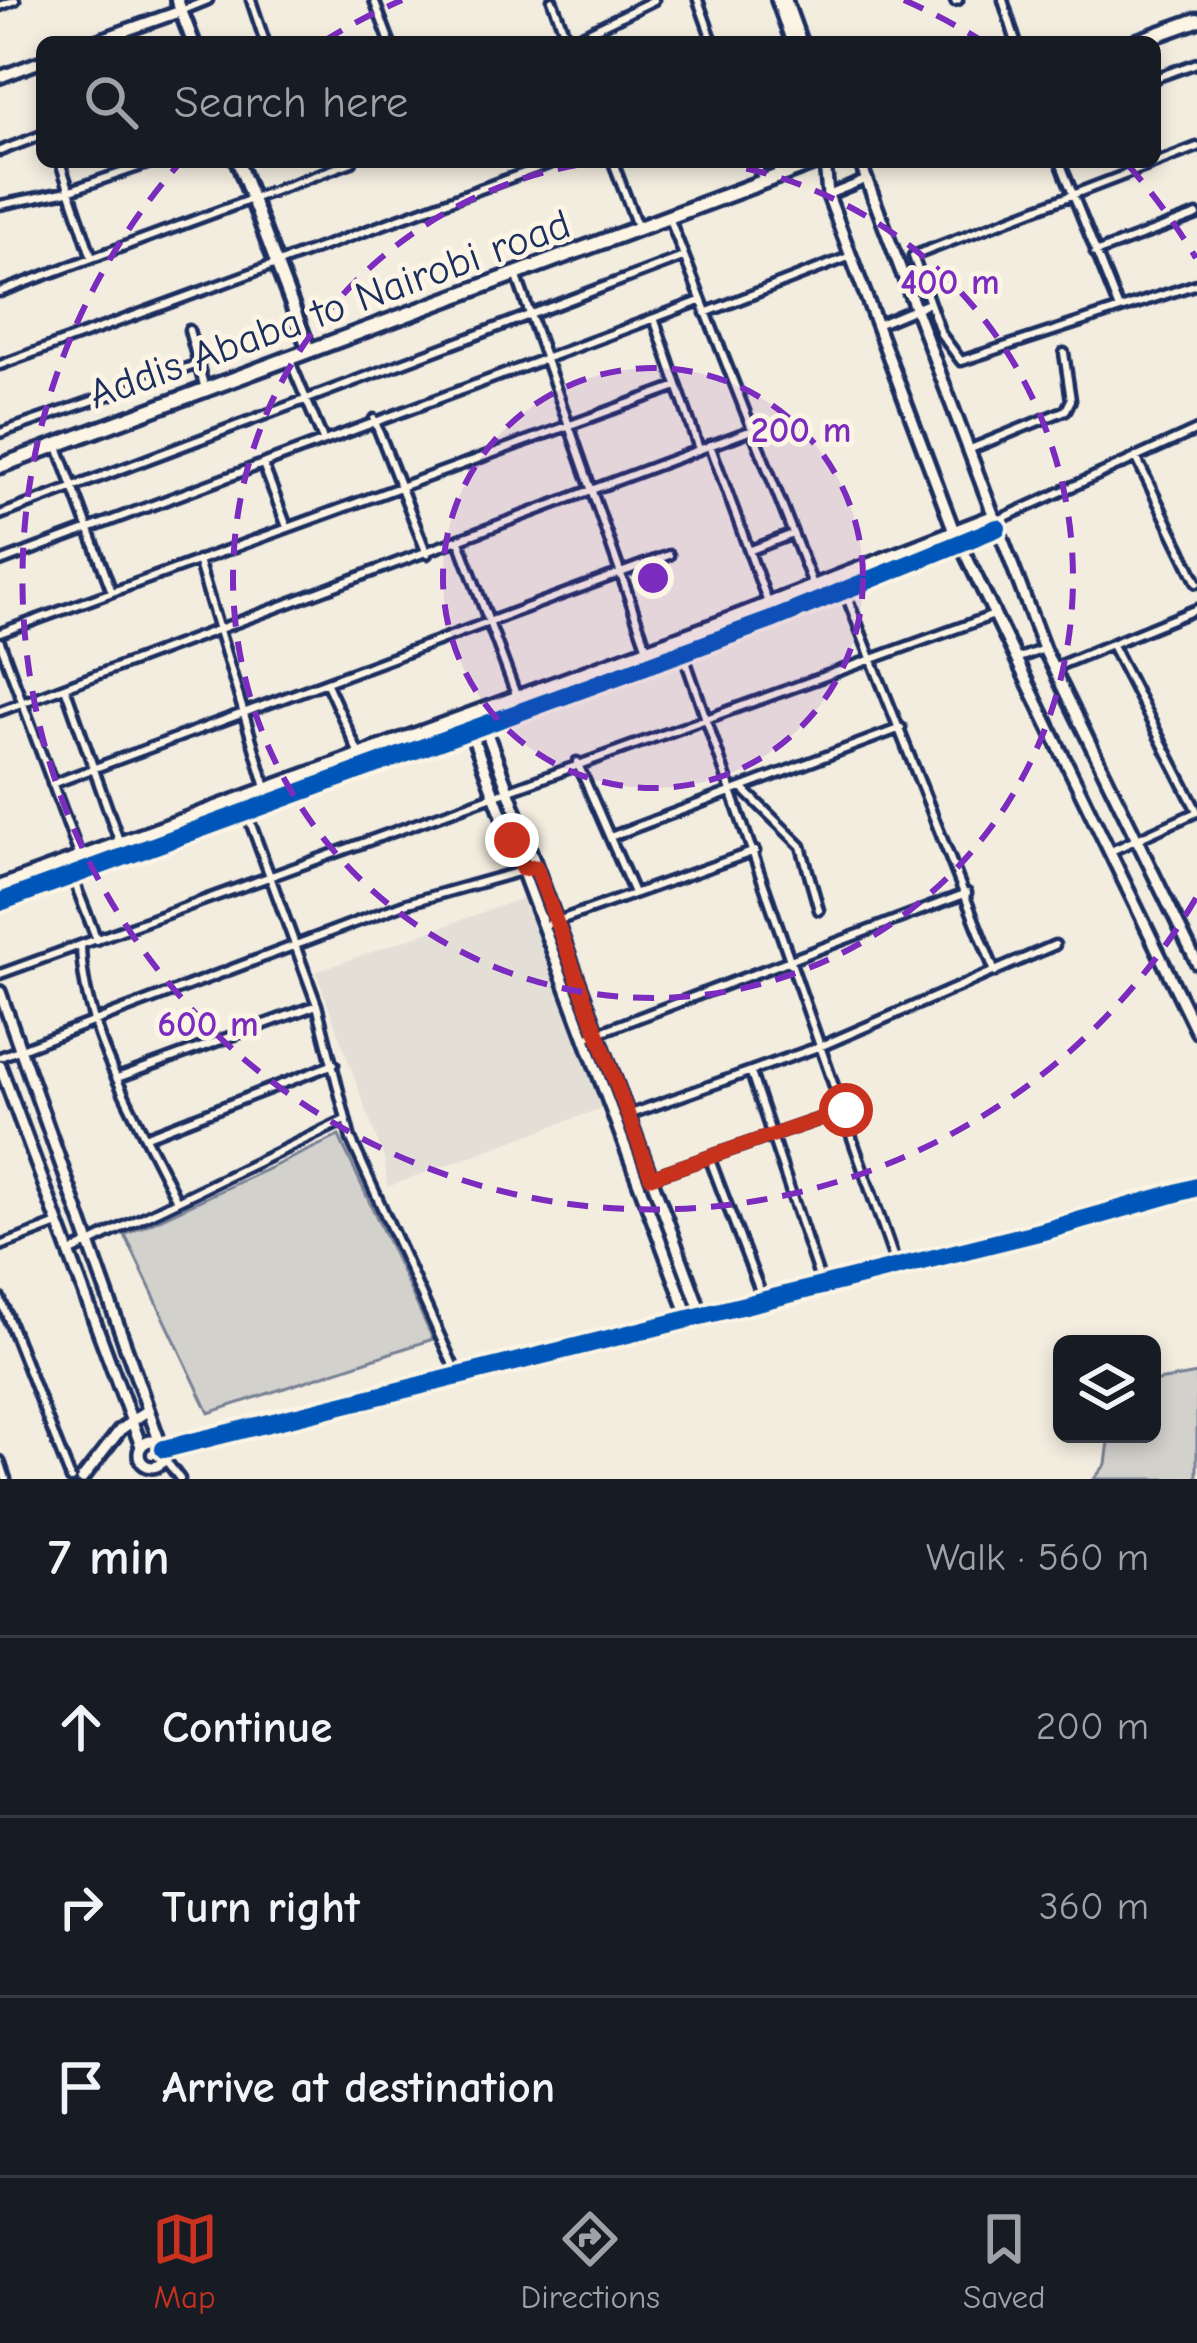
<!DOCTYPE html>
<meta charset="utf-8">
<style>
:root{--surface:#171b24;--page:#242831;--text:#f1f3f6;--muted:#9ea1a6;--line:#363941;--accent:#c8321e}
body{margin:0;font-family:"Comic Neue",sans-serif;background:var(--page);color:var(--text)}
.controls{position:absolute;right:36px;bottom:36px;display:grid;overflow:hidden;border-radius:18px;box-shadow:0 6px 18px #0003}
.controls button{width:108px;height:108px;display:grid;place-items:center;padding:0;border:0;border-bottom:3px solid var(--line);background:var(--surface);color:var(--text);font:60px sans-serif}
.stop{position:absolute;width:36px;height:36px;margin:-27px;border:9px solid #c8321e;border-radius:50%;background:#fff}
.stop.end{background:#c8321e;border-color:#fff;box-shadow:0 3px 12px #0008}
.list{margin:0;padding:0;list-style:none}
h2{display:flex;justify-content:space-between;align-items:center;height:156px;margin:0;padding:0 48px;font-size:51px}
h2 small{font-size:39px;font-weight:400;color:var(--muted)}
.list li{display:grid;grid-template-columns:78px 1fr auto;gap:36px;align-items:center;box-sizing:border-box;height:180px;padding:0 48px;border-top:3px solid var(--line)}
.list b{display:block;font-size:45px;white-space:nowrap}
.list em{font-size:39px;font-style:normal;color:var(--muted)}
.icon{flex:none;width:66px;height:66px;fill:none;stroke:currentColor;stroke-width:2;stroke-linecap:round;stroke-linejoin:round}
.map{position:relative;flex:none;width:1197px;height:1479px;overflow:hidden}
.search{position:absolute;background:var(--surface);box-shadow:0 6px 18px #0003;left:36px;right:36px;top:36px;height:132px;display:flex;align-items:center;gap:30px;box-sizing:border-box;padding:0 42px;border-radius:18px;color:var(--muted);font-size:45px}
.sheet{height:696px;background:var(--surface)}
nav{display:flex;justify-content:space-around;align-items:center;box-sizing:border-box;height:168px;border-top:3px solid var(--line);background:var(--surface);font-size:33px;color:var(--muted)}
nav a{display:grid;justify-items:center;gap:6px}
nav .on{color:var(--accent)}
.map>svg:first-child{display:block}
.built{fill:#e3dfd6}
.green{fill:#d3d1cc;stroke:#778095;stroke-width:3}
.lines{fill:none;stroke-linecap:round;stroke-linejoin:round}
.street-casing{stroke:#1b2f5e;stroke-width:15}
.secondary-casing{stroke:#1b2f5e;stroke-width:18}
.primary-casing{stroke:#1b2f5e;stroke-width:20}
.highway-casing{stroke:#1b2f5e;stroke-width:21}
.street{stroke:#fcf5e5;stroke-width:6}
.secondary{stroke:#fcf5e5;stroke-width:9}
.primary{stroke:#fcf5e5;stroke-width:10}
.highway{stroke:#fcf5e5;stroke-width:12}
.cycleway-casing{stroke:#fcf5e5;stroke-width:26}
.cycleway{stroke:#0057b8;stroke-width:18}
.route{stroke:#c8321e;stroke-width:15}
.ring{fill:none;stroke:#7b2cbf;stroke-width:6;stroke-dasharray:21 15}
.labels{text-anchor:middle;stroke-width:10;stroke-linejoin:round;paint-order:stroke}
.street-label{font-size:42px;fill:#1b2f5e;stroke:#fcf5e5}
.centre{fill:#7b2cbf;stroke:#fcf5e5;stroke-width:6}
.ring-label{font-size:36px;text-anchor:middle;font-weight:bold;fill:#7b2cbf;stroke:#fcf5e5;stroke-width:10;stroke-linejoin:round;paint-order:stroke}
</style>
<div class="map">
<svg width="1197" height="1479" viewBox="0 0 1197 1479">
<rect width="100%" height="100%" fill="#f3ede0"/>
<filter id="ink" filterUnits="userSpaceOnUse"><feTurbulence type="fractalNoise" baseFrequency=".00833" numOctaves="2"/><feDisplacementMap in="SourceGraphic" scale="24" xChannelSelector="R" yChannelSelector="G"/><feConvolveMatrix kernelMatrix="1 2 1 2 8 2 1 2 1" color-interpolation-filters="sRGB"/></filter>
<g filter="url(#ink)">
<path class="built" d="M525,897l77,211 -215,79 -2,-25 -69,-190z"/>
<path class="green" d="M339,1136l94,203 -224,74 -84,-178z
M1197,1374v105h-103l12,-15 4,-30h42v-52z"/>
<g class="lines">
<defs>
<path id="street" d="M251,0l14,42
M374,0l16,42
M552,0l16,42
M698,0l15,42
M1003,0l13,42
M955,1l3,-1
M0,6l15,-6
M181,11l27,-11
M568,42l86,-42
M1155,78l42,-15
M1197,147l-284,109 28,78 20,27 236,-77
M0,151l42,-16
M60,162l32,96
M613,162l24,64
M756,162l7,19
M1060,162l59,147
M828,195l37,-15
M0,205l68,-14 85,-29
M670,220l144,367
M1095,253l102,-38
M517,277l135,386
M0,292l352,-130
M705,313l146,-57
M654,318l45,131
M877,325l52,-22
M189,330l16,59
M290,361l32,76
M0,365l554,-203
M374,419l53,135
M0,433l198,-69
M57,444l55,148
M710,445l64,174
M968,450l98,-40 5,-10 -7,-47
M1136,457l61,126
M263,464l24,63
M0,515l683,-258
M994,522l203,-92
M459,541l63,170
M751,550l42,-16
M198,560l72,241
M0,562l700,-261
M839,577l156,395
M0,633l677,-247
M0,642l79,213
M1112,645l85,166
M683,653l214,614
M1016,659l28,-10
M1053,668l144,-59
M327,684l38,83
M65,687l59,168
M0,711l752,-281
M577,762l57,131
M52,784l617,-229
M742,788l59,58 18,64
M241,797l76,208 34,134 107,237
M610,837l291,-109
M1111,851l86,-39
M66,861l31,79
M543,926l212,-75
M81,946c2,89 59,176 96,255
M0,974l994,-359
M585,1038l382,-145
M0,1057l404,-153 132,-37
M751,1073l71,213
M120,1077l197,-72
M628,1115l196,-70 231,-100
M147,1136l187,-72
M709,1157l54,142
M651,1177l195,-67
M0,1246l58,-22
M69,1253l276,-133
M0,1298l71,181
M164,1458l16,21
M0,1461l6,18"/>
<path id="secondary" d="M777,0l15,42
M786,0l15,42
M93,42l88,-31
M0,77l42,-16
M825,162l3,33 126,336 243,501
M860,162l184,487 153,314
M484,725l218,590
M470,730l219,588
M0,886l725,-266 267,-104
M0,902l774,-283 223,-91
M0,992l160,451
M0,1066l141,380
M139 1454a13 13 0 1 1 26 0a13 13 0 1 1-26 0Z
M164,1449l883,-219 150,-43
M82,1479l38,-49 28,-20"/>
<path id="primary" d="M177,0l16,42
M238,162l71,188"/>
<path id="highway" d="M1136,42l61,-22
M0,466l816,-304"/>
</defs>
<use href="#street" class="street-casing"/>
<use href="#secondary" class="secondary-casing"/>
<use href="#primary" class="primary-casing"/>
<use href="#highway" class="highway-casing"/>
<use href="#street" class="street"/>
<use href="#secondary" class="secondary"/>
<use href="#primary" class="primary"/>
<use href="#highway" class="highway"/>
<defs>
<path id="cycleway" d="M0,902l774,-283 223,-91
M164,1449l883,-219 150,-43"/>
</defs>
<use href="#cycleway" class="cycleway-casing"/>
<use href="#cycleway" class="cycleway"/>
</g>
</g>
<g class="lines" filter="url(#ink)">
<path class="route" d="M512,840l10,29 14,-2 115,310 195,-67"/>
</g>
<circle cx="653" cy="578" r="210" fill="#7b2cbf" fill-opacity=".12"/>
<g class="ring">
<circle cx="653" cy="578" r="210"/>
<path d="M711 162A420 420 0 1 1 595 162"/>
<path d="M1196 898A630 630 0 1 1 178 165M324 41A630 630 0 0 1 402 0M904 0A630 630 0 0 1 982 41M1128 165A630 630 0 0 1 1196 258"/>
</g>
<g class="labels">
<g class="street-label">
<text transform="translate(329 308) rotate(-20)" y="15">Addis Ababa to Nairobi road</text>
</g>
</g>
<circle cx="653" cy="578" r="18" class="centre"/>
<g class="ring-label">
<text x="950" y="294">400 m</text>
<text x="801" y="442">200 m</text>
<text x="208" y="1036">600 m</text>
</g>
</svg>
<div class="controls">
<button><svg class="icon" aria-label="layers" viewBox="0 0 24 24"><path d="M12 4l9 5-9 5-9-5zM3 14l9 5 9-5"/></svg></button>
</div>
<div class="stop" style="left:846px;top:1110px"></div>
<div class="stop end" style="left:512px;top:840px"></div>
<div class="search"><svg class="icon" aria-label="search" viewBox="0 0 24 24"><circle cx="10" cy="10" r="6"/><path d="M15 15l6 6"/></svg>Search here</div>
</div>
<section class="sheet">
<h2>7 min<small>Walk · 560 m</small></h2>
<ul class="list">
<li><svg class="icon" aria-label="ahead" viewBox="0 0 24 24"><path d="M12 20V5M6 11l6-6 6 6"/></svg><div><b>Continue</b></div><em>200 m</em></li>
<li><svg class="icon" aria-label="right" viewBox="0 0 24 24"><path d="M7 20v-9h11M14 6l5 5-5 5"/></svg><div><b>Turn right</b></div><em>360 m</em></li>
<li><svg class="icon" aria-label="arrive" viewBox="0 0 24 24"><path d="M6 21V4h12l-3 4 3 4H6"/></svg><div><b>Arrive at destination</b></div></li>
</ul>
</section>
<nav>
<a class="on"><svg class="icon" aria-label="map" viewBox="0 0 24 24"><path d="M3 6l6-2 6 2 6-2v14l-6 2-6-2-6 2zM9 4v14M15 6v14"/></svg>Map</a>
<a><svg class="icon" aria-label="directions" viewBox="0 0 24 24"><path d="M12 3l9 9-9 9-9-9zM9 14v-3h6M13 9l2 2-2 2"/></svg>Directions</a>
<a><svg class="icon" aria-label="saved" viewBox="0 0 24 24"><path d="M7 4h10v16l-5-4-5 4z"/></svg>Saved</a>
</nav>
